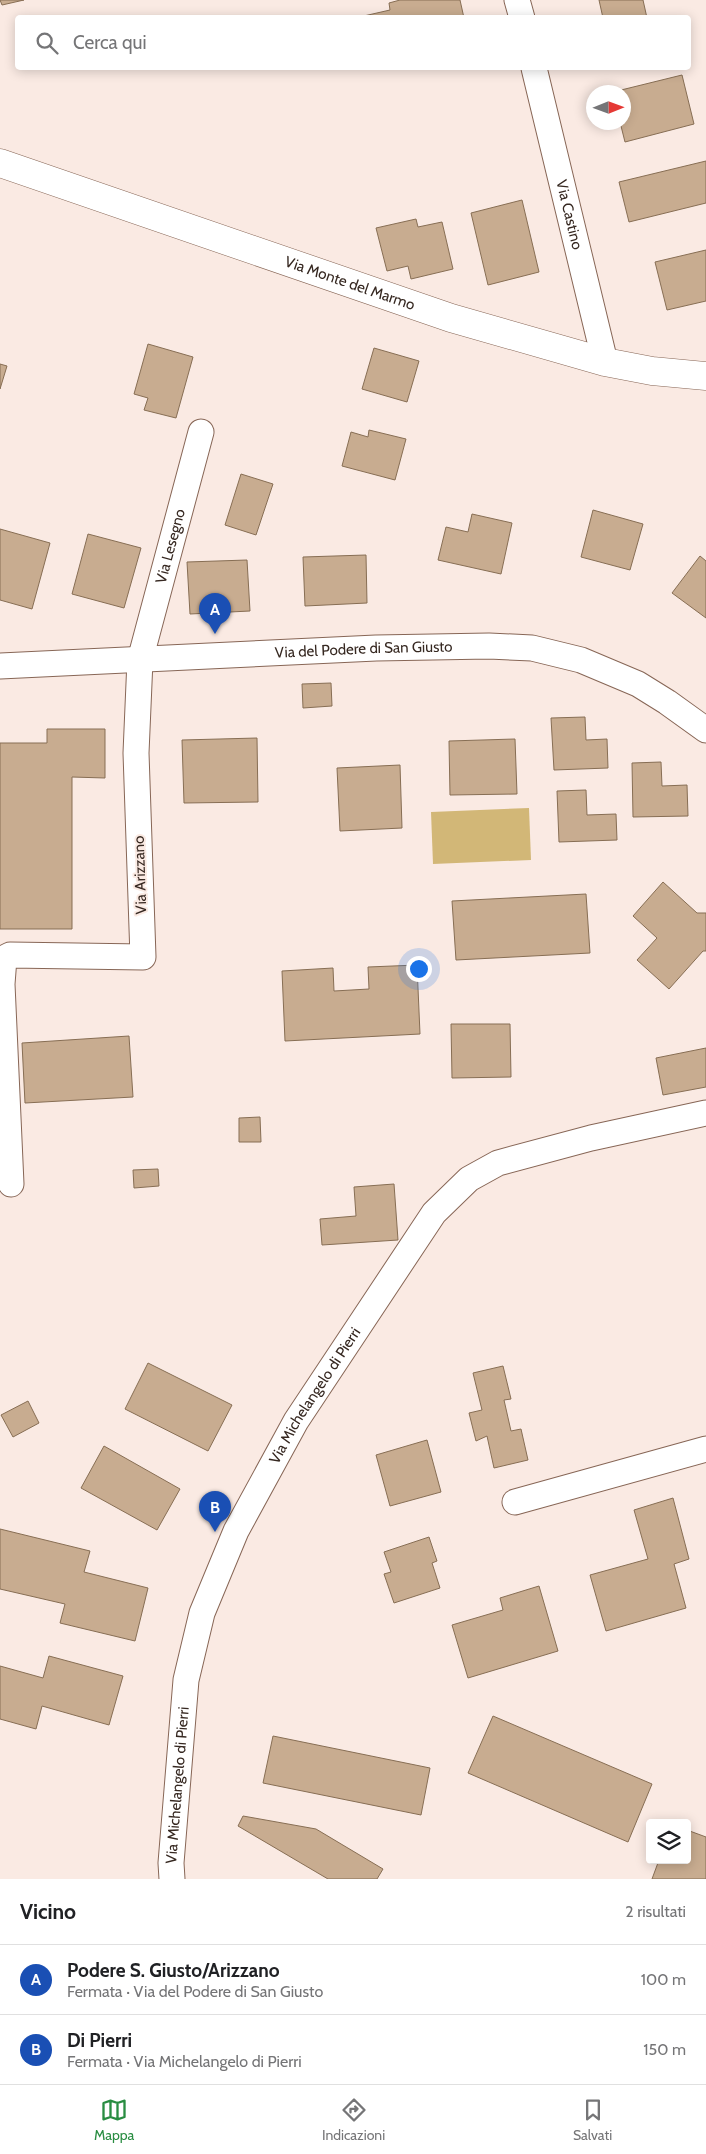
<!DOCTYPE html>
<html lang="it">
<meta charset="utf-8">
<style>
:root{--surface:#fff;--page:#f2f2f2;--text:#202124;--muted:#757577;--line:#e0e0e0;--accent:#298d42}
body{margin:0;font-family:Cabin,sans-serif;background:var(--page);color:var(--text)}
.controls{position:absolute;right:15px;bottom:15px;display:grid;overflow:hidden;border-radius:5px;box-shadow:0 2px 12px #0003}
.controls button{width:45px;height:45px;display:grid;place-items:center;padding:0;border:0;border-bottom:1px solid var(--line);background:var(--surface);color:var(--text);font:25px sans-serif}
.compass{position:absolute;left:586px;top:85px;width:45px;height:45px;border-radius:50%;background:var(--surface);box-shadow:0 2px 12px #0003;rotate:89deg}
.you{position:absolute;left:418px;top:968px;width:18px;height:18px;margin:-12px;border:4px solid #fff;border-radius:50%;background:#1a73e8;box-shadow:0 0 0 8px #1a73e833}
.badge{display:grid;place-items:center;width:32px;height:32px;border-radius:50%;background:var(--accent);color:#fff;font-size:16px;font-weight:700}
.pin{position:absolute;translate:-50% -41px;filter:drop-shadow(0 1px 2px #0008)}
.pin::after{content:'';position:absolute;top:26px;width:18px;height:15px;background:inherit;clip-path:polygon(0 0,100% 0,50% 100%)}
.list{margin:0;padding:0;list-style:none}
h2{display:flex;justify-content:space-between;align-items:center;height:65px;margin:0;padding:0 20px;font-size:21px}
h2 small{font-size:16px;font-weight:400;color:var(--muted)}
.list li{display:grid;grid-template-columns:32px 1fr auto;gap:15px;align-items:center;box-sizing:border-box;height:70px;padding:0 20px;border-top:1px solid var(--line)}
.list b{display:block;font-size:19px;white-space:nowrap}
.list p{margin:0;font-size:16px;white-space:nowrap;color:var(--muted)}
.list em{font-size:16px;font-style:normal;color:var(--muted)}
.icon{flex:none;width:28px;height:28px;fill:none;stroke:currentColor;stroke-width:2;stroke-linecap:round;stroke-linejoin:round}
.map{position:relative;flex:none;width:706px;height:1879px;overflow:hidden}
.search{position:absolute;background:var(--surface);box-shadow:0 2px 12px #0003;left:15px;right:15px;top:15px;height:55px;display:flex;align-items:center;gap:12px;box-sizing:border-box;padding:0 18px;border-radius:5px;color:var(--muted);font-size:19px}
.sheet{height:205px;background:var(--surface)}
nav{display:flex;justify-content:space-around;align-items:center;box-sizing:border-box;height:70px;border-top:1px solid var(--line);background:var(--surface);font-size:14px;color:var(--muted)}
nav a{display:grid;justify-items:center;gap:2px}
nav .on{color:var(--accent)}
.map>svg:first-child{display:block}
.green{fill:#d2b777}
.building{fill:#c8ac90;stroke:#876e54}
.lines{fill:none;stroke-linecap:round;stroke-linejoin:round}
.minor-casing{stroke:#876656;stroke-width:27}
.tertiary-casing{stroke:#876656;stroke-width:29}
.minor{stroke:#fff;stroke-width:25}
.tertiary{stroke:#fff;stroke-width:28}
.labels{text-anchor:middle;stroke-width:4;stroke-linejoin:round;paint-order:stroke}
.street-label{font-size:15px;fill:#362821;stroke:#faeae3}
</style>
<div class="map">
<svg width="706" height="1879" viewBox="0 0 706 1879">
<rect width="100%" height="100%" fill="#faeae3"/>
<path class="green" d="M529,808l2,52 -98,4 -2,-52z"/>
<path class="building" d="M0,0h24l-22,5z
M400,0h60l4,18h-109l35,-8 -1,-7z
M599,0h44l4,18h-44z
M682,75l12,49 -69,18 -5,-20h4v-30h-11z
M706,161v42l-77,19 -10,-40z
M522,200l17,72 -51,13 -17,-72z
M416,219l2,8 24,-5 11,47 -42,10 -3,-13 -21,5 -11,-43z
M706,250v51l-39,9 -12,-48z
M148,344l45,13 -17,61 -32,-8 4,-12 -14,-4z
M374,348l45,13 -12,41 -45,-13z
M0,364l7,2 -7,23z
M369,430l37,9 -11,41 -53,-14 9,-34 17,5z
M241,474l32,10 -17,51 -31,-10z
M593,510l50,14 -13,46 -49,-13z
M472,514l40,9 -11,51 -63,-14 8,-33 22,5z
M0,529l50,14 -18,66 -32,-9z
M88,534l53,14 -17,60 -52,-14z
M366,555l1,48 -62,3 -2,-49z
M700,556l6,5v57l-34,-25z
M247,560l3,51 -60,3 -3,-52z
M331,683l1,23 -29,2 -1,-24z
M585,717l1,23 21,-1 1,29 -54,2 -3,-52z
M47,729h58v49l-33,-1v152h-72v-186h47z
M257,738l1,64 -74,1 -2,-63z
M515,739l2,55 -67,1 -1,-54z
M661,762l1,24 25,-1 1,31 -55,1 -1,-54z
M400,765l2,63 -62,3 -3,-63z
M586,790l1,25 29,-1 1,26 -58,2 -2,-51z
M663,882l34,31h9v38h-3l-34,38 -32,-29 20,-22 -24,-22z
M586,894l4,59 -134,7 -4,-59z
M417,965l3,69 -135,7 -3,-70 51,-3 1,23 35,-2 -1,-22z
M451,1024h59l1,53 -59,1z
M129,1036l4,61 -108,6 -3,-60z
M706,1048v39l-43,8 -7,-37z
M260,1117l1,25h-22v-24z
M158,1169l1,17 -25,2 -1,-18z
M394,1184l4,56 -76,5 -2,-26 36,-3 -2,-29z
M148,1363l84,42 -24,46 -83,-42z
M503,1366l8,33 -7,1 7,31 10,-2 7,31 -34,8 -7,-32 -11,5 -7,-28 13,-3 -9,-37z
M28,1401l11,22 -26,14 -12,-22z
M427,1440l14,52 -51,14 -14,-51z
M104,1446l76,43 -23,41 -76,-42z
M673,1498l16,61 -15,5 12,44 -80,23 -16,-56 58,-16 -14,-49z
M0,1529l90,22 -6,21 64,16 -13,53 -75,-18 5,-19 -65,-15z
M429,1537l8,24 -5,2 8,25 -46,15 -10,-29 7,-2 -7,-20z
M539,1586l19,65 -90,27 -16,-53 51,-15 -3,-12z
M49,1656l74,20 -14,49 -67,-19 -6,23 -36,-10v-53l43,12z
M493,1716l159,68 -24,58 -160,-69z
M273,1736l157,32 -9,47 -158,-32z
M243,1816l73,13 67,40 -6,10h-49l-90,-53z
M687,1830l19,7v42h-54l7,-19h28z"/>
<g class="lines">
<defs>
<g id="minor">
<path d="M517,0l5,18"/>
<path id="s1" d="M534,68l71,294"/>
<path id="s2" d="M0,666l376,-18 113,-2 43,2 49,12 57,24 29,18 39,28"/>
<path id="s3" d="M11,1184l-9,-200 2,-26 6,-3 133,2 -7,-204 4,-93 61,-228"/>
<path d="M515,1502l191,-53"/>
<path id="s4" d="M172,1879l-1,-16 15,-183 16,-67 34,-82 60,-110 138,-208 35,-34 29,-16 93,-25 115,-25"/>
</g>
<g id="tertiary">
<path id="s5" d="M0,163l451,155 154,44 47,9 54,5"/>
</g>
</defs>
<use href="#minor" class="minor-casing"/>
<use href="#tertiary" class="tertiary-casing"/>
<use href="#minor" class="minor"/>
<use href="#tertiary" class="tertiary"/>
</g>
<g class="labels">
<g class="street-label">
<text dy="5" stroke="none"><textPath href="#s1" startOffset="151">Via Castino</textPath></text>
<text dy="5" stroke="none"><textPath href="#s5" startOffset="370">Via Monte del Marmo</textPath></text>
<text dy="5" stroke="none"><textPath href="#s3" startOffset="781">Via Lesegno</textPath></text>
<text dy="5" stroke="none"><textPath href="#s2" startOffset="364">Via del Podere di San Giusto</textPath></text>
<text transform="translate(140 875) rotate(-92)" y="5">Via Arizzano</text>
<text dy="5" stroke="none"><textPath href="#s4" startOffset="514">Via Michelangelo di Pierri</textPath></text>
<text dy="5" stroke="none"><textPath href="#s4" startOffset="94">Via Michelangelo di Pierri</textPath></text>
</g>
</g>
</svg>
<div class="controls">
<button><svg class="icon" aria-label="layers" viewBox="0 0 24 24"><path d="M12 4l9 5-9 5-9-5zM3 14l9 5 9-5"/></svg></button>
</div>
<svg class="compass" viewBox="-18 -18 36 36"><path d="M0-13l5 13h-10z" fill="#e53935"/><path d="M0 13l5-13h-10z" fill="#757577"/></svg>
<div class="you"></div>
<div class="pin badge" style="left:215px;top:634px;background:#1a4fb4">A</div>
<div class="pin badge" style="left:215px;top:1532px;background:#1a4fb4">B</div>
<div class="search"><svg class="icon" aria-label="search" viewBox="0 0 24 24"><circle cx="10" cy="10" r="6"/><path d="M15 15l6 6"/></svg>Cerca qui</div>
</div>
<section class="sheet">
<h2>Vicino<small>2 risultati</small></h2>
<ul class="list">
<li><span class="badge" style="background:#1a4fb4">A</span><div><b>Podere S. Giusto/Arizzano</b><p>Fermata · Via del Podere di San Giusto</p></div><em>100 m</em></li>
<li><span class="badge" style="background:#1a4fb4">B</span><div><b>Di Pierri</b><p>Fermata · Via Michelangelo di Pierri</p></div><em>150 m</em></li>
</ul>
</section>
<nav>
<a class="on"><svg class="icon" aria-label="map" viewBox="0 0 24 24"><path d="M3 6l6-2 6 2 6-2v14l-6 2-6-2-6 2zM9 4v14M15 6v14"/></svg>Mappa</a>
<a><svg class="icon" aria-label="directions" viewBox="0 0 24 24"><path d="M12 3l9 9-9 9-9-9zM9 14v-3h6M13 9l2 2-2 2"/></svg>Indicazioni</a>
<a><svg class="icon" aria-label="saved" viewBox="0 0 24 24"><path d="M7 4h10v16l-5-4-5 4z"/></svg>Salvati</a>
</nav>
